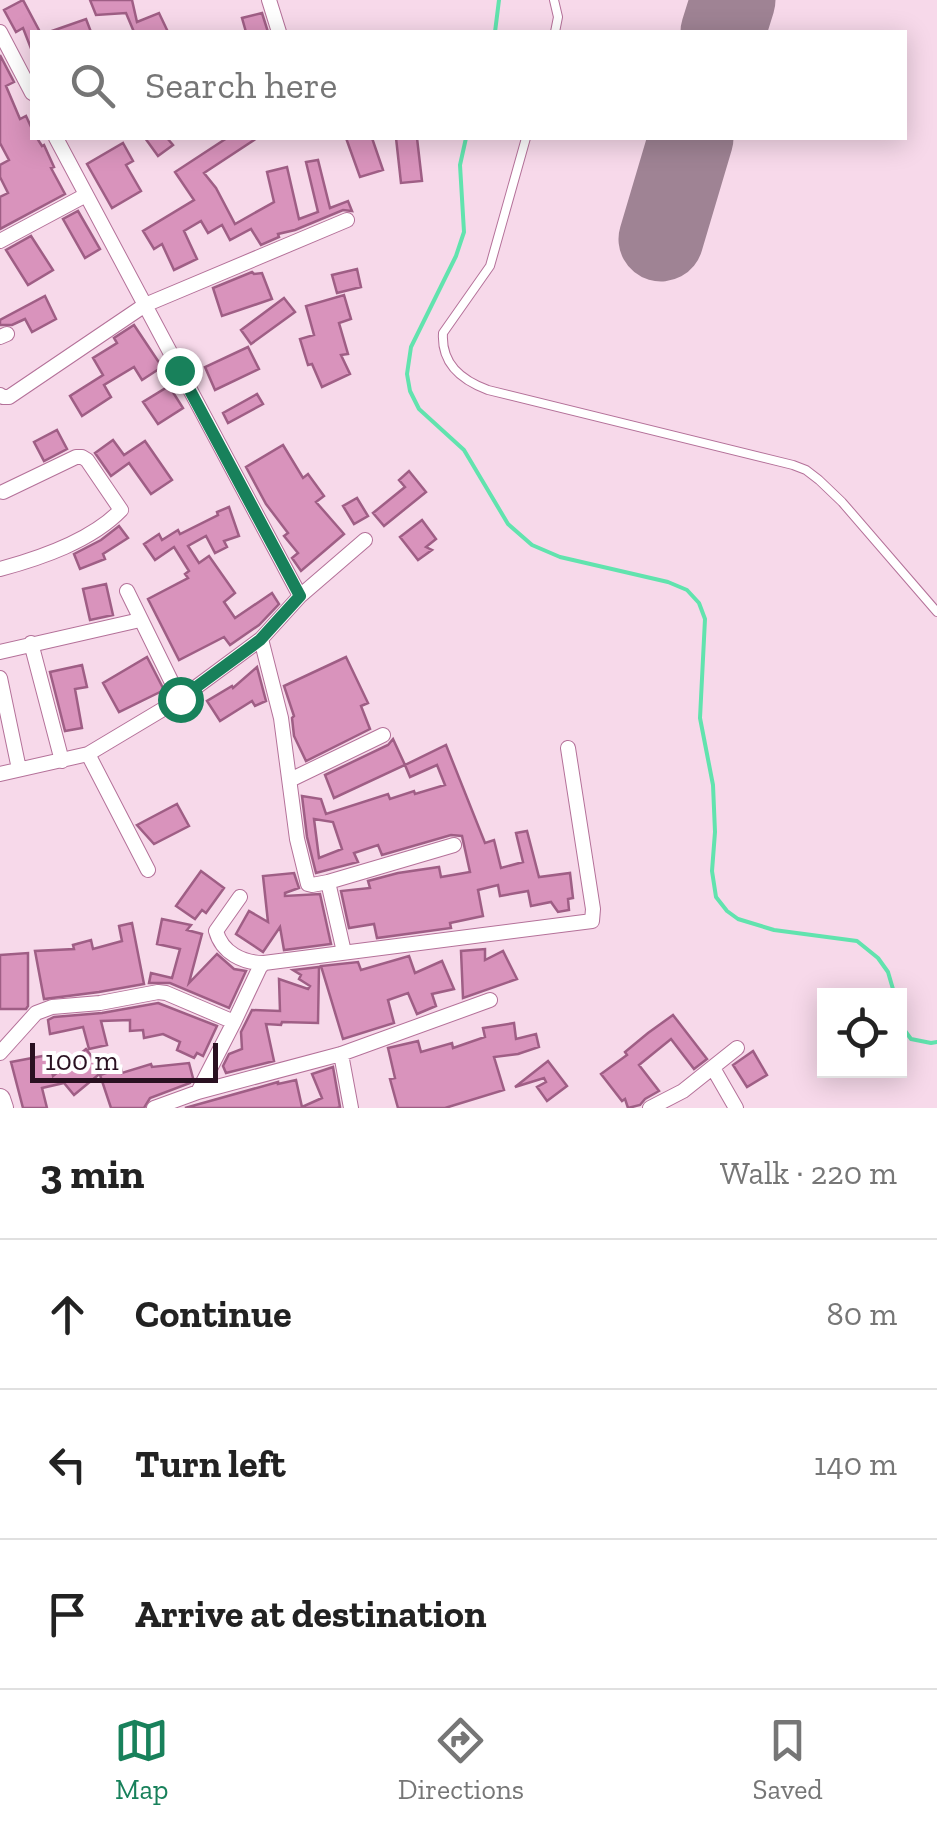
<!DOCTYPE html>
<meta charset="utf-8">
<style>
:root{--surface:#fff;--page:#f6f6f6;--text:#222;--muted:#767676;--line:#e0e0e0;--accent:#18815b}
body{margin:0;font-family:"Zilla Slab",serif;background:var(--page);color:var(--text)}
.controls{position:absolute;right:30px;bottom:30px;display:grid;overflow:hidden;border-radius:0px;box-shadow:0 5px 25px #0003}
.controls button{width:90px;height:90px;display:grid;place-items:center;padding:0;border:0;border-bottom:2px solid var(--line);background:var(--surface);color:var(--text);font:50px sans-serif}
.scale{position:absolute;left:30px;bottom:25px;width:188px;box-sizing:border-box;padding-left:10px;border:5px solid #2a1121;border-top:0;font-size:28px;line-height:35px;white-space:nowrap;color:#2a1121;-webkit-text-stroke:8px #fff;paint-order:stroke}
.stop{position:absolute;width:30px;height:30px;margin:-22px;border:8px solid #18815b;border-radius:50%;background:#fff}
.stop.end{background:#18815b;border-color:#fff;box-shadow:0 2px 10px #0008}
.list{margin:0;padding:0;list-style:none}
h2{display:flex;justify-content:space-between;align-items:center;height:130px;margin:0;padding:0 40px;font-size:42px}
h2 small{font-size:32px;font-weight:400;color:var(--muted)}
.list li{display:grid;grid-template-columns:65px 1fr auto;gap:30px;align-items:center;box-sizing:border-box;height:150px;padding:0 40px;border-top:2px solid var(--line)}
.list b{display:block;font-size:38px;white-space:nowrap}
.list em{font-size:32px;font-style:normal;color:var(--muted)}
.icon{flex:none;width:55px;height:55px;fill:none;stroke:currentColor;stroke-width:2;stroke-linecap:round;stroke-linejoin:round}
.map{position:relative;flex:none;width:937px;height:1108px;overflow:hidden}
.search{position:absolute;background:var(--surface);box-shadow:0 5px 25px #0003;left:30px;right:30px;top:30px;height:110px;display:flex;align-items:center;gap:25px;box-sizing:border-box;padding:0 35px;border-radius:0px;color:var(--muted);font-size:38px}
.sheet{height:580px;background:var(--surface)}
nav{display:flex;justify-content:space-around;align-items:center;box-sizing:border-box;height:140px;border-top:2px solid var(--line);background:var(--surface);font-size:28px;color:var(--muted)}
nav a{display:grid;justify-items:center;gap:5px}
nav .on{color:var(--accent)}
.map>svg:first-child{display:block}
.lines{fill:none;stroke-linecap:round;stroke-linejoin:round}
.stream{stroke:#61e3ae;stroke-width:4}
.runway{stroke:#9f8394;stroke-width:85}
.building{fill:#d993bc;stroke:#9f5e85;stroke-width:2.5;fill-rule:evenodd}
.lane-casing{stroke:#b47199;stroke-width:10}
.street-casing{stroke:#b47199;stroke-width:16}
.secondary-casing{stroke:#b47199;stroke-width:22}
.lane{stroke:#fff;stroke-width:8}
.street{stroke:#fff;stroke-width:14}
.secondary{stroke:#fff;stroke-width:20}
.route{stroke:#18815b;stroke-width:12}
</style>
<div class="map">
<svg width="937" height="1108" viewBox="0 0 937 1108">
<rect width="100%" height="100%" fill="#f7d9ea"/>
<g class="lines">
<path class="stream" d="M495,32l4,-32
M466,138l-6,27 4,67 -8,24 -45,91 -4,27 3,17 9,18 45,41 44,74 24,21 28,12 108,25 19,8 12,13 6,16 -5,99 13,67 2,47 -3,39 4,26 11,14 11,8 36,11 83,11 21,17 10,14 7,24
M900,1024l11,15 20,4 6,-1"/>
<path class="runway" d="M723,32l10,-32
M661,239l30,-101"/>
</g>
<path class="building" d="M23,0l17,32h-8v19l-9,-23 -7,4 -12,-22z
M90,0h42l5,22 22,-9 9,19h-34l-8,-19 -30,2z
M262,13l6,19h-22l-4,-14z
M86,19l5,13h-39v-1z
M0,55l14,27 -8,4 14,33 6,-3 6,13v9h5l5,8 2,-1 10,22 -3,1 14,26 -65,35v-32l8,-4 -8,-16v-12l9,-5 -9,-17z
M145,138h22l6,7 -15,11z
M227,138h30l-53,35 12,15 19,36 39,-22 -7,-30 20,-5 12,52 19,-7 -12,-50 12,-2 12,48 18,-7 4,10 -9,-1 -48,20 -17,4 1,3 -18,8 -10,-16 -21,11 -8,-15 -14,8 -7,-12 -17,10 13,28 -23,11 -12,-26 -8,5 -11,-18 51,-31 -19,-28z
M346,138h26l11,32 -23,7z
M396,138h21l5,43 -21,2z
M123,143l10,18 -7,4 15,26 -29,17 -25,-44z
M78,211l22,38 -15,9 -22,-39z
M31,236l22,34 -25,15 -22,-35z
M357,269l4,18 -24,6 -5,-18z
M252,272l2,2 8,-1 10,26 -50,17 -9,-28z
M344,295l7,24 -12,4 9,31 -7,1 9,19 -28,13 -10,-23 -4,1 -8,-26 14,-4 -8,-29z
M45,296l11,23 -24,13 -7,-13 -13,6h-12v-5z
M284,298l11,14 -44,32 -10,-14z
M134,325l28,42 -20,13 -8,-13 -30,18 7,12 -29,19 -12,-20 33,-21 -10,-17 24,-15 -3,-5z
M248,347l11,22 -44,21 -10,-23z
M169,386l14,22 -25,16 -15,-22z
M257,394l6,10 -35,19 -5,-10z
M57,430l10,19 -23,12 -10,-19z
M113,440l11,15 21,-14 27,39 -21,14 -22,-31 -18,13 -16,-23z
M283,445l20,33 5,-4 16,22 -8,6 28,32 -43,37 -9,-13 6,-5 -14,-17 4,-3 -22,-29 -20,-37z
M409,471l17,21 -42,34 -11,-13 32,-26 -6,-7z
M357,498l11,18 -14,8 -11,-18z
M229,507l10,29 -15,5 3,6 -12,6 -9,-17 -18,10 11,17 10,-7 26,37 -11,9 11,16 37,-25 7,11 -20,21 -29,20 -6,-8 -45,23 -31,-61 40,-21 -3,-4 4,-3 -15,-24 -19,13 -11,-16 15,-10 3,6 16,-10 2,4 38,-19 -1,-3z
M422,520l14,19 -10,8 6,3 -14,10 -18,-23z
M119,526l9,12 -25,16 2,5 -25,10 -6,-15 27,-14z
M106,584l7,31 -23,5 -7,-31z
M147,657l17,33 -45,22 -16,-29z
M346,657l22,46 -7,3 9,23 -64,32 -12,-25 -2,-18 2,-2 -10,-30z
M82,665l5,22 -12,2 7,39 -17,3 -15,-59z
M257,667l9,34 -11,5 -3,-5 -32,20 -13,-20 25,-15 1,2z
M393,739l12,26 -71,33 -9,-23 63,-30z
M446,745l39,98 9,-3 7,28 22,-6 -7,-29 11,-2 12,46 31,-4 3,25 -5,1 1,11 -11,2 -7,-10 -20,4 -3,-15 -28,5 -2,-11 -20,5 5,26 -33,7 1,5 -74,10 -3,-14 -25,4 -8,-37 29,-3 -2,-7 30,-8 41,-6 2,10 29,-5 -8,-36 -11,-1 -69,20 -4,-10 -24,8 4,9 -42,11 -9,-36 -5,-41 19,3 5,15 62,-20 2,5 24,-8 1,3 30,-9 -8,-20 -27,12 -5,-12zM314,819l19,3 9,27 -23,9z
M177,804l12,22 -35,18 -17,-19z
M201,871l23,17 -18,25 -4,-3 -7,9 -19,-13z
M294,873l5,15 -14,5v3l35,-2 11,50 -47,6 -4,-23 -17,25 -27,-18 13,-23 19,11 -5,-46z
M162,919l29,6 -4,5 15,4 -13,49 28,-29 17,15 12,2 -17,37 -59,-25h-21l2,-10 21,5 8,-29 -23,-5z
M132,923l12,61 -45,8 -55,7 -9,-48 39,-2 -1,-4 18,-5 2,9 29,-8 -3,-15z
M485,949v11l18,-9 14,28 -54,19 -2,-47z
M28,953v53l-2,3h-26v-54z
M409,956l6,17 27,-12 12,28 -22,5 4,12 -19,8 -9,-21 -20,7 6,23 -51,16 -22,-73 37,-4 3,8z
M319,967l-1,56 -36,-1 -1,3 -15,-1 8,37 -48,12 -3,-7 6,-12 13,-5 -1,-17 11,-22 28,1 -1,-32 29,10 2,-3 -11,-7 2,-4 -8,-5z
M158,1003l59,23 -14,30 -6,-3 -3,5 -17,-8 3,-8 -17,-8 -19,4 -1,-8 -13,1v-11l-29,1 6,24 -18,4 -6,-22 -33,7 -2,-14 6,-3 48,-4z
M673,1015l34,44 -13,10 -23,-30 -32,26 20,26 -14,8 -5,6 -12,3 -3,-9 -3,2 -21,-27 26,-19 -2,-3 23,-19z
M514,1023l2,16 20,-5 3,13 -21,7 -24,3 10,33 -59,18h-47l-8,-29 5,-1 -7,-30 30,-7 3,11 31,-9 1,5 32,-11 -2,-9z
M86,1049l17,22 -29,24 -10,-12 -22,5 5,20h-24l-12,-46 37,-7 5,21z
M753,1051l14,24 -20,12 -14,-22z
M548,1061l19,25 -20,15 -10,-14 9,-5 -2,-4 -29,9z
M189,1063l4,15 -3,5 -40,15 -6,10h-33l-11,-33 21,-7 1,5 29,-9 1,3z
M333,1067l7,40 -3,1h-152l93,-26v2l18,-4 6,27 20,-9 -10,-24z"/>
<g class="lines">
<defs>
<path id="lane" d="M554,0l4,17 -3,15
M526,138l-36,128 -47,67c-2,31 18,47 45,57l305,75 13,5 13,10 23,22 95,110"/>
<path id="street" d="M269,0l10,32
M0,32l32,61
M56,138l244,458
M0,241l86,-46
M0,337l7,-3
M0,395l3,2h6l136,-92 202,-85
M0,569c41,-11 91,-28 121,-59l-34,-50 -5,-3h-6l-73,35
M127,591l53,108
M261,639l20,79 16,121 11,45 4,1 16,-3 126,-37
M31,643l31,118
M0,652l140,-32
M0,678l19,91
M88,754l60,116
M0,774l88,-20 92,-55 81,-60 39,-43 65,-56
M290,780l93,-45
M328,882l16,70
M240,897l-24,34c6,22 27,32 48,32
M0,1053l36,-40 16,-6 48,-4 58,-11 8,1 68,29
M341,1054l10,54
M713,1068l23,40
M198,1092l36,-70 26,-55 4,-4 328,-42 1,-12 -25,-161
M154,1108l44,-16 143,-38 149,-54
M650,1108l33,-17 54,-43"/>
<path id="secondary" d="M0,1099l3,9"/>
</defs>
<use href="#lane" class="lane-casing"/>
<use href="#street" class="street-casing"/>
<use href="#secondary" class="secondary-casing"/>
<use href="#lane" class="lane"/>
<use href="#street" class="street"/>
<use href="#secondary" class="secondary"/>
</g>
<g class="lines">
<path class="route" d="M179,370l121,226 -40,44 -80,59"/>
</g>
</svg>
<div class="controls">
<button><svg class="icon" aria-label="locate" viewBox="0 0 24 24"><circle cx="12" cy="12" r="6"/><path d="M12 2v4M12 18v4M2 12h4M18 12h4"/></svg></button>
</div>
<div class="scale">100 m</div>
<div class="stop" style="left:180px;top:699px"></div>
<div class="stop end" style="left:179px;top:370px"></div>
<div class="search"><svg class="icon" aria-label="search" viewBox="0 0 24 24"><circle cx="10" cy="10" r="6"/><path d="M15 15l6 6"/></svg>Search here</div>
</div>
<section class="sheet">
<h2>3 min<small>Walk · 220 m</small></h2>
<ul class="list">
<li><svg class="icon" aria-label="ahead" viewBox="0 0 24 24"><path d="M12 20V5M6 11l6-6 6 6"/></svg><div><b>Continue</b></div><em>80 m</em></li>
<li><svg class="icon" aria-label="left" viewBox="0 0 24 24"><path d="M17 20v-9H6M10 6l-5 5 5 5"/></svg><div><b>Turn left</b></div><em>140 m</em></li>
<li><svg class="icon" aria-label="arrive" viewBox="0 0 24 24"><path d="M6 21V4h12l-3 4 3 4H6"/></svg><div><b>Arrive at destination</b></div></li>
</ul>
</section>
<nav>
<a class="on"><svg class="icon" aria-label="map" viewBox="0 0 24 24"><path d="M3 6l6-2 6 2 6-2v14l-6 2-6-2-6 2zM9 4v14M15 6v14"/></svg>Map</a>
<a><svg class="icon" aria-label="directions" viewBox="0 0 24 24"><path d="M12 3l9 9-9 9-9-9zM9 14v-3h6M13 9l2 2-2 2"/></svg>Directions</a>
<a><svg class="icon" aria-label="saved" viewBox="0 0 24 24"><path d="M7 4h10v16l-5-4-5 4z"/></svg>Saved</a>
</nav>
